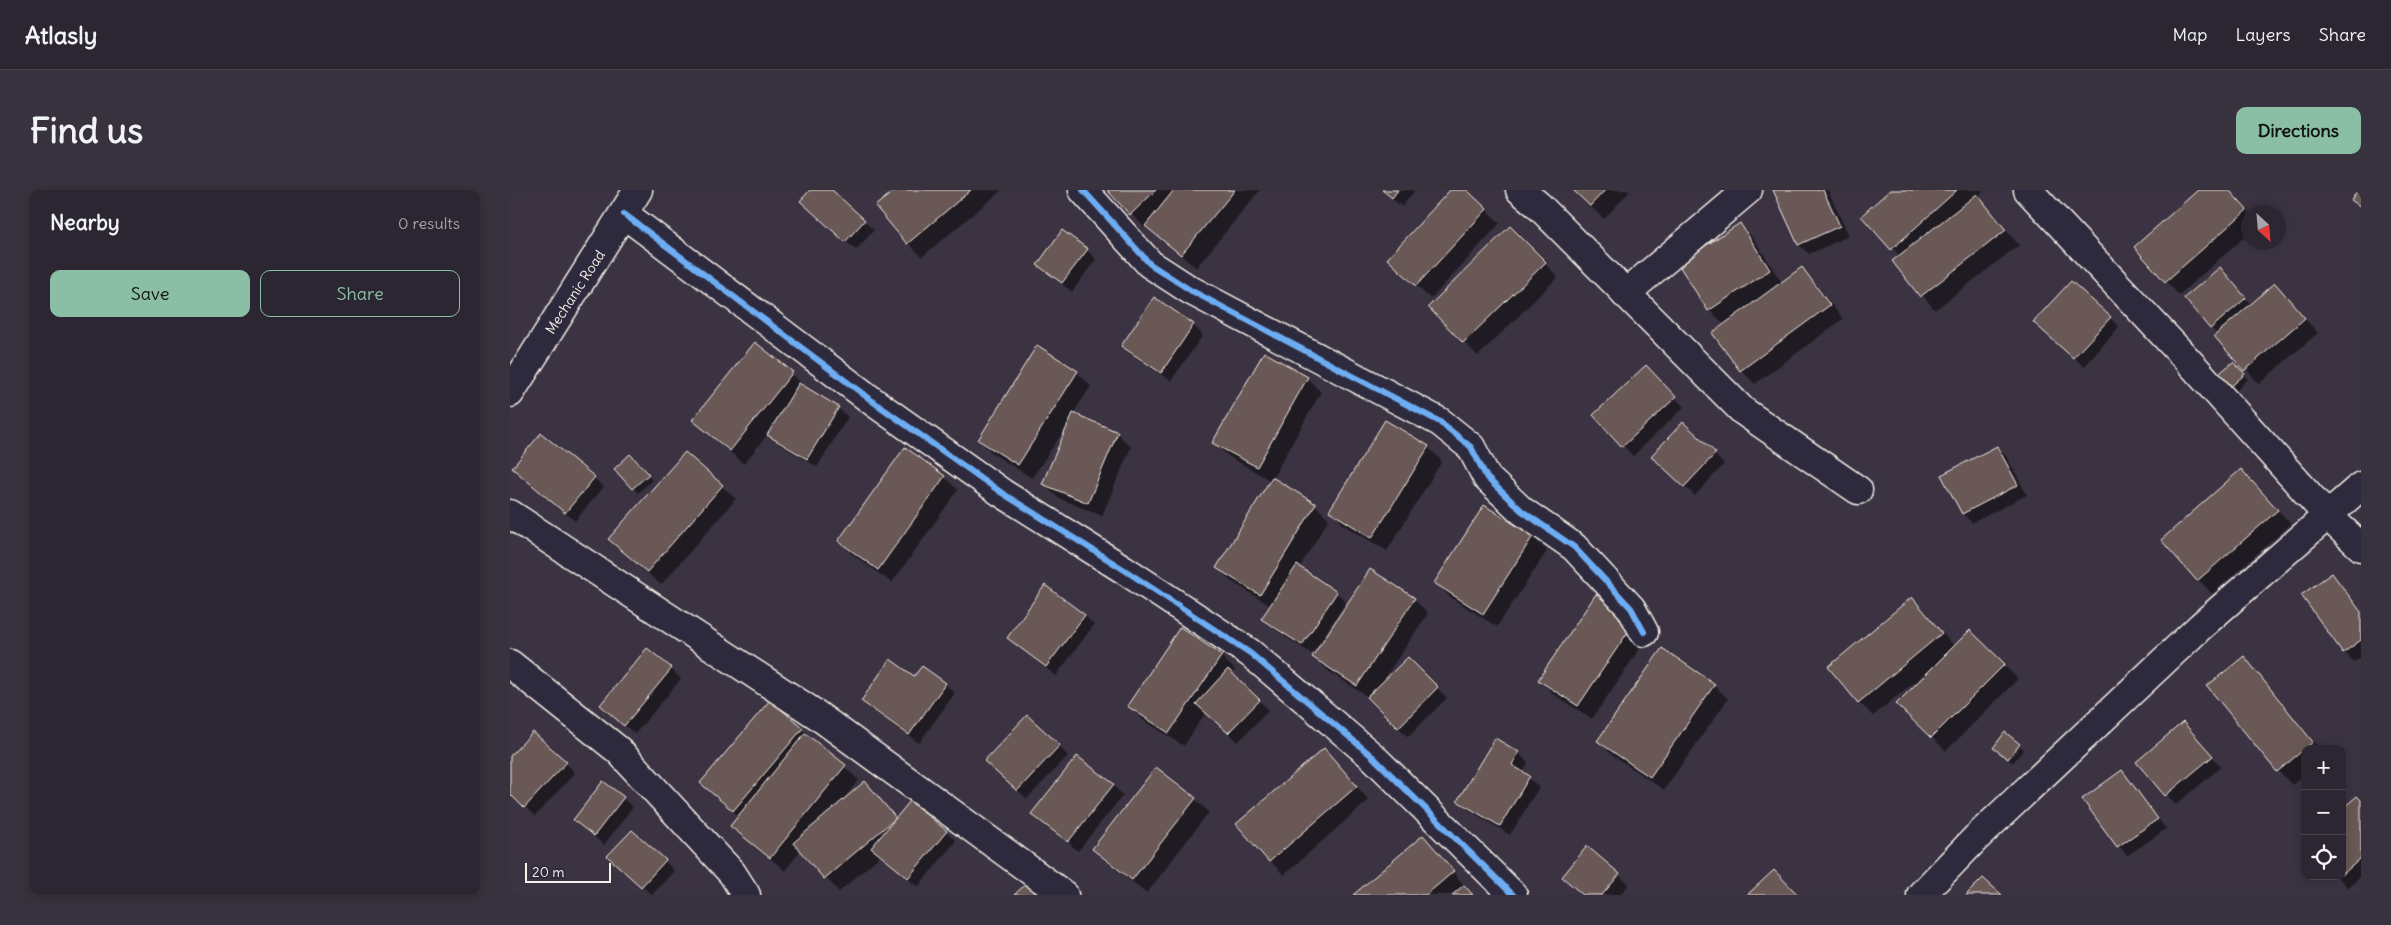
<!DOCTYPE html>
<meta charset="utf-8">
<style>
:root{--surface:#2c2632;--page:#38323e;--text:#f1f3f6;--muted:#a6a5ac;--line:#48434d;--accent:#8abfa5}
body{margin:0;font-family:Delius,sans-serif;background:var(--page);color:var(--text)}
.controls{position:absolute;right:15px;bottom:15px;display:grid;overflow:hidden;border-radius:10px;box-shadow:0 2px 12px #0003}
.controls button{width:45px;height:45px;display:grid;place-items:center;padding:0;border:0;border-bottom:1px solid var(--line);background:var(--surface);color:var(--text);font:25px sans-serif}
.compass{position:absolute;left:1731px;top:15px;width:45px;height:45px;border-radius:50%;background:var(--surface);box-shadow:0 2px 12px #0003;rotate:154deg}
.scale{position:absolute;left:15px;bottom:12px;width:86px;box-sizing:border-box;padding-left:5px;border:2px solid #f4f1e8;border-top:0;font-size:14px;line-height:18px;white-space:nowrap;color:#f4f1e8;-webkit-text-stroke:4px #2f2a3d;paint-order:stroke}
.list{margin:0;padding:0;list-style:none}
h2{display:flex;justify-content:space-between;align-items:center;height:65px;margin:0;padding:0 20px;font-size:21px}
h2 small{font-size:16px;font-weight:400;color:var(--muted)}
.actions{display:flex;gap:10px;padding:15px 20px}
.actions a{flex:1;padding:11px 0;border:1px solid var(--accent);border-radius:10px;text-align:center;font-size:18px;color:var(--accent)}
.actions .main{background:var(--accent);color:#111}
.icon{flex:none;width:28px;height:28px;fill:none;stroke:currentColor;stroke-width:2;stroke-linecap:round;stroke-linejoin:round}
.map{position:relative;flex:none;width:1851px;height:705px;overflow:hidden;border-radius:10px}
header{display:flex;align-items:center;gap:30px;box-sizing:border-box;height:70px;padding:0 25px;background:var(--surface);border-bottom:1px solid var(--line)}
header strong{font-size:24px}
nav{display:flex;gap:28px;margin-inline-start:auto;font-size:18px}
.intro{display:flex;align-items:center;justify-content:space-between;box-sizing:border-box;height:120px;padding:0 30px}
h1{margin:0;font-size:35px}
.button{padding:12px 22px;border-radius:10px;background:var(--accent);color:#111;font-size:18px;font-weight:700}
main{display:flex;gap:30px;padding:0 30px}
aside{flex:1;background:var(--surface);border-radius:10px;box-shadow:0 2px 12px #0003}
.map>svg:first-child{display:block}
.shadow{fill:#0007}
.building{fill:#6a5857;stroke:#f4f1e8}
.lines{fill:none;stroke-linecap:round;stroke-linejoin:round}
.minor-casing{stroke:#f4f1e8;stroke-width:31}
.minor{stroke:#2f2a3d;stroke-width:28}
.cycleway-casing{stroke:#2f2a3d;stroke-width:9}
.cycleway{stroke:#6dadf4;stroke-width:6}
.labels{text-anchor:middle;stroke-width:4.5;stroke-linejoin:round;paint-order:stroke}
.street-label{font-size:14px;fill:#f4f1e8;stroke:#2f2a3d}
</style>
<header>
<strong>Atlasly</strong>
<nav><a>Map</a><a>Layers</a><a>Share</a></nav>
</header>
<div class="intro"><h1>Find us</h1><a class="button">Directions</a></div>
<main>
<aside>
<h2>Nearby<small>0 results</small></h2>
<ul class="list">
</ul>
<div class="actions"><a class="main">Save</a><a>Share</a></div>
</aside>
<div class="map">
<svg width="1851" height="705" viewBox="0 0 1851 705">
<rect width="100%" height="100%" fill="#3b3342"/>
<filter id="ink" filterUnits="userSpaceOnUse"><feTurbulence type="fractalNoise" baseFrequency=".02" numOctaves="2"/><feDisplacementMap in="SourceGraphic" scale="10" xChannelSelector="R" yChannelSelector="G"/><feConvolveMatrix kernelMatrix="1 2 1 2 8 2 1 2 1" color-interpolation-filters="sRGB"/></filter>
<g filter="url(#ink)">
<path class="shadow" d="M302,0h18l44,40 -18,20 -45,-40z
M387,0h105l-80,67 -14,-14z
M598,0h152l-64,78 -49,-42 -2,2z
M871,0h34l-13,17z
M942,0h13l35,33 -69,76 -29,-26z
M1063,0h58l-27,29z
M1264,0h54l21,46 -40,18 -10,-9z
M1382,0h92l-6,7 41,48 -84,65 -41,-49 6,-5 -37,-39z
M1690,0h29l20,22 -1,22 -69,61 -13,-14z
M1230,35l14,14 28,44 20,-14 13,14 28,36 -88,65 -14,-14 -27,-37 11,-8 -16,-15z
M1000,38l48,49 -80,79 -49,-49z
M577,60l9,9 -24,33 -33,-27z
M1710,79l32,36 23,-20 43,48 -59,51 -48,-56z
M1600,128l9,9 -35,40 -39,-36z
M683,135l10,10 -32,46 -39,-26 -10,-9z
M245,154l51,43 32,21 10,9 -31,50 -38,-23 -11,-10 -24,30 -51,-44z
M1723,173l15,16 -15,15 -16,-16z
M567,182l14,14 -18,28 44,19 14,14 -29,69 -44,-18 -14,-14 27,-64 -39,58 -39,-24 -14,-14z
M1145,186l29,31 -51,49 -39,-41z
M797,188l14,14 -49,87 43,26 14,14 -30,49 37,24 10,10 -34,52 -40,-26 -9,-9 8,-13 -40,-25 -14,-14 54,-86 -43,-25 -14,-14z
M1173,234l41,40 -29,32 -32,-30z
M918,257l14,14 -55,90 -43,-26 -13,-14z
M1487,257l10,10 20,38 -55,28 -9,-9 -21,-38z
M120,266l22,24 -14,13 -5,-5z
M3,278l81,10 10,9 -29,34z
M1731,281l50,53 -79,70 -50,-53z
M434,287l14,13 -66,93 -39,-28 -14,-14z
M212,296l14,13 -75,86 -51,-46z
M975,317l48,30 14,14 -50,76 -47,-30 -14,-14z
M1822,385l29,36v46l-7,5 -10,-10 -41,-57z
M1086,405l53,40 -57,84 -39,-25 -13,-14z
M904,409l14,14 -45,68 25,-23 39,40 -39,39 -40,-40 -40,-26 -14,-14z
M1402,409l43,48 15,-15 48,47 -72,72 -48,-47 39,-39 -1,-1 -63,52 -14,-14z
M574,425l10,10 -38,51 -48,-38z
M711,466l14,14 -3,5 37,35 -31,32 -32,-30 -22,34 -41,-26 -14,-14z
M1734,468l76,91h-15v25l-13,11 -14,-14z
M161,479l10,10 -46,55 -34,-29z
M405,487l30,7 10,9 -36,50 -47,-33 -10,-9z
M1204,495l14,14 -64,91 -52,-35 -13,-14z
M260,512l89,78 -19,23 25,-20 32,36 49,13 10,9 -38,46 -38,-31 -41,36 -38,-42 -16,21 -53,-46 7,-8 -37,-34z
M1683,543l28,34 -45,38 -38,-43z
M985,550l24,13 9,10 -5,10 16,14 -29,48 -41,-25 -10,-9z
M1509,555l5,4 -11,14 -14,-11z
M549,556l9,10 -41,43 -32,-29z
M814,560l45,50 -85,75 -14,-14z
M0,568l56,5 9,10 -40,43 -25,-22z
M1612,581l44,58 -39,27 -44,-57z
M94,593l29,24 -29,38 -29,-25z
M603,595l10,10 -45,56 -45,-37z
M685,609l14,13 -62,81 -39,-30 -14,-14z
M1851,612v74l-13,12 -11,-12h5v-65z
M1078,658l41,36 -9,11h-37l-20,-18z
M926,661l36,44h-117z
M155,671l9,10 -22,24 -34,-30z"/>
<path class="building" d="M300,0h22l33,30 -20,22 -45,-41z
M385,0h76l-64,54 -32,-38z
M597,0h49l-26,25z
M664,0h61l-54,65 -36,-29z
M872,0h16l-6,8z
M940,0h17l20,19 -71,77 -29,-27z
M1063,0h32l-15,16z
M1263,0h50l17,36 -42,19z
M1380,0h67l-66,60 -30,-34z
M1688,0h31l18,20 -82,72 -31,-35z
M1848,0h3v17l-10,-7z
M1467,4l29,36 -86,67 -28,-36z
M1230,33l30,47 -62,41 -30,-47z
M1000,36l36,36 -83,81 -35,-36z
M552,40l26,19 -26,34 -25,-18z
M1292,77l28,38 -90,66 -28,-38z
M1710,77l26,31 -36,31 -26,-31z
M1561,91l40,36 -38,41 -40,-36z
M1765,93l30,35 -61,53 -30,-35z
M644,107l40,27 -33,49 -40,-27z
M245,152l38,30 -63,79 -38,-31z
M527,155l41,26 -60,94 -40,-25z
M754,162l44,25 -51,90 -45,-24z
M1723,172l12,12 -18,16 -12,-13z
M1136,175l30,32 -54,50 -29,-32z
M289,193l40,24 -32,52 -40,-24z
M563,223l45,19 -30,71 -46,-19z
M875,230l44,26 -57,92 -43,-27z
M1173,232l33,31 -32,34 -33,-31z
M31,243l54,44 -30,36 -53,-45z
M1487,256l21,39 -56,29 -21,-39z
M395,257l40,29 -67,94 -40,-29z
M175,262l38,33 -76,87 -39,-33z
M120,264l19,20 -17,15 -18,-20z
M1731,279l37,41 -81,71 -36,-41z
M762,287l44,27 -56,91 -44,-27z
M974,315l49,31 -50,78 -49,-31z
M787,375l40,27 -35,53 -41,-26z
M860,379l45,29 -58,88 -45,-29z
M1822,383l29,39v28l-18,13 -42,-58z
M535,395l40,30 -39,52 -39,-29z
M1086,404l40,26 -58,86 -40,-26z
M1402,407l30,36 -84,70 -30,-36z
M670,437l42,28 -53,78 -42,-27z
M1460,440l35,34 -74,74 -35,-34z
M137,458l25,20 -48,58 -24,-21z
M1152,458l53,36 -65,93 -53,-36z
M1734,466l69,86 -36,30 -70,-86z
M898,467l30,30 -40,41 -31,-31z
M380,469l24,17 8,-10 24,17 -37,52 -48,-34z
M718,479l32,31 -32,33 -32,-29z
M260,510l33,28 -70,83 -33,-28z
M517,525l33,30 -43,46 -33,-30z
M1673,532l30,34 -48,40 -29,-34z
M23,542l34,30 -43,46 -14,-14v-38z
M1495,542l15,12 -12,15 -15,-11z
M295,543l41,32 -76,93 -40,-32z
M985,548l24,14 -7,13 18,11 -30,50 -43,-25z
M814,558l33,38 -88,76 -33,-38z
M567,566l37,28 -46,58 -37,-28z
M646,577l40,31 -64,82 -40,-31z
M1612,580l36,49 -41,28 -35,-48z
M93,591l21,16 -30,39 -21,-16z
M355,591l31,37 -72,61 -31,-36z
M1847,606l4,4v58l-19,17v-66z
M400,611l37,30 -39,47 -37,-30z
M122,640l34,30 -25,27 -34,-31z
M913,645l31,36 -28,24h-73z
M1077,656l33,28 -18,21h-19l-21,-18z
M1264,680l24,25h-51z
M1473,688l19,17h-36z
M517,693l10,12h-23z
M954,695l9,10h-21z"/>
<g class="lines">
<defs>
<path id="minor" d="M573,0l67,74 40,26 250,132 31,25 16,31 35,33 52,36 57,61 13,24
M1010,0l18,15 205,206 115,79
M1518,0l167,178 133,148 33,31
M114,24l251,189 127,90 121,76 127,84 123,104 140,138
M1115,104l123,-104
M0,203l128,-203
M0,324l307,201 247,180
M0,474l108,86 114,123 14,22
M1411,705l55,-57 225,-212 160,-140"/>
</defs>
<use href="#minor" class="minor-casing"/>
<use href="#minor" class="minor"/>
<defs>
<path id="cycleway" d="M573,0l67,74 40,26 250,132 31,25 16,31 35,33 52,36 57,61 13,24
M114,24l251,189 127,90 121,76 127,84 123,104 140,138"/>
</defs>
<use href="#cycleway" class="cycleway-casing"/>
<use href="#cycleway" class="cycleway"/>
</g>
</g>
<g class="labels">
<g class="street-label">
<text transform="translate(65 102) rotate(-57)" y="5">Mechanic Road</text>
</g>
</g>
</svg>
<div class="controls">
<button>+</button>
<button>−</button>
<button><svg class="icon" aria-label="locate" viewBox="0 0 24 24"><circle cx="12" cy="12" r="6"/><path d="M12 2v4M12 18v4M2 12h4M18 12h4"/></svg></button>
</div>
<svg class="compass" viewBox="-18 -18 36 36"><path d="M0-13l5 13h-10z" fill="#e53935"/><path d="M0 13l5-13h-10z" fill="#a6a5ac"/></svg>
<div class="scale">20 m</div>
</div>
</main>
